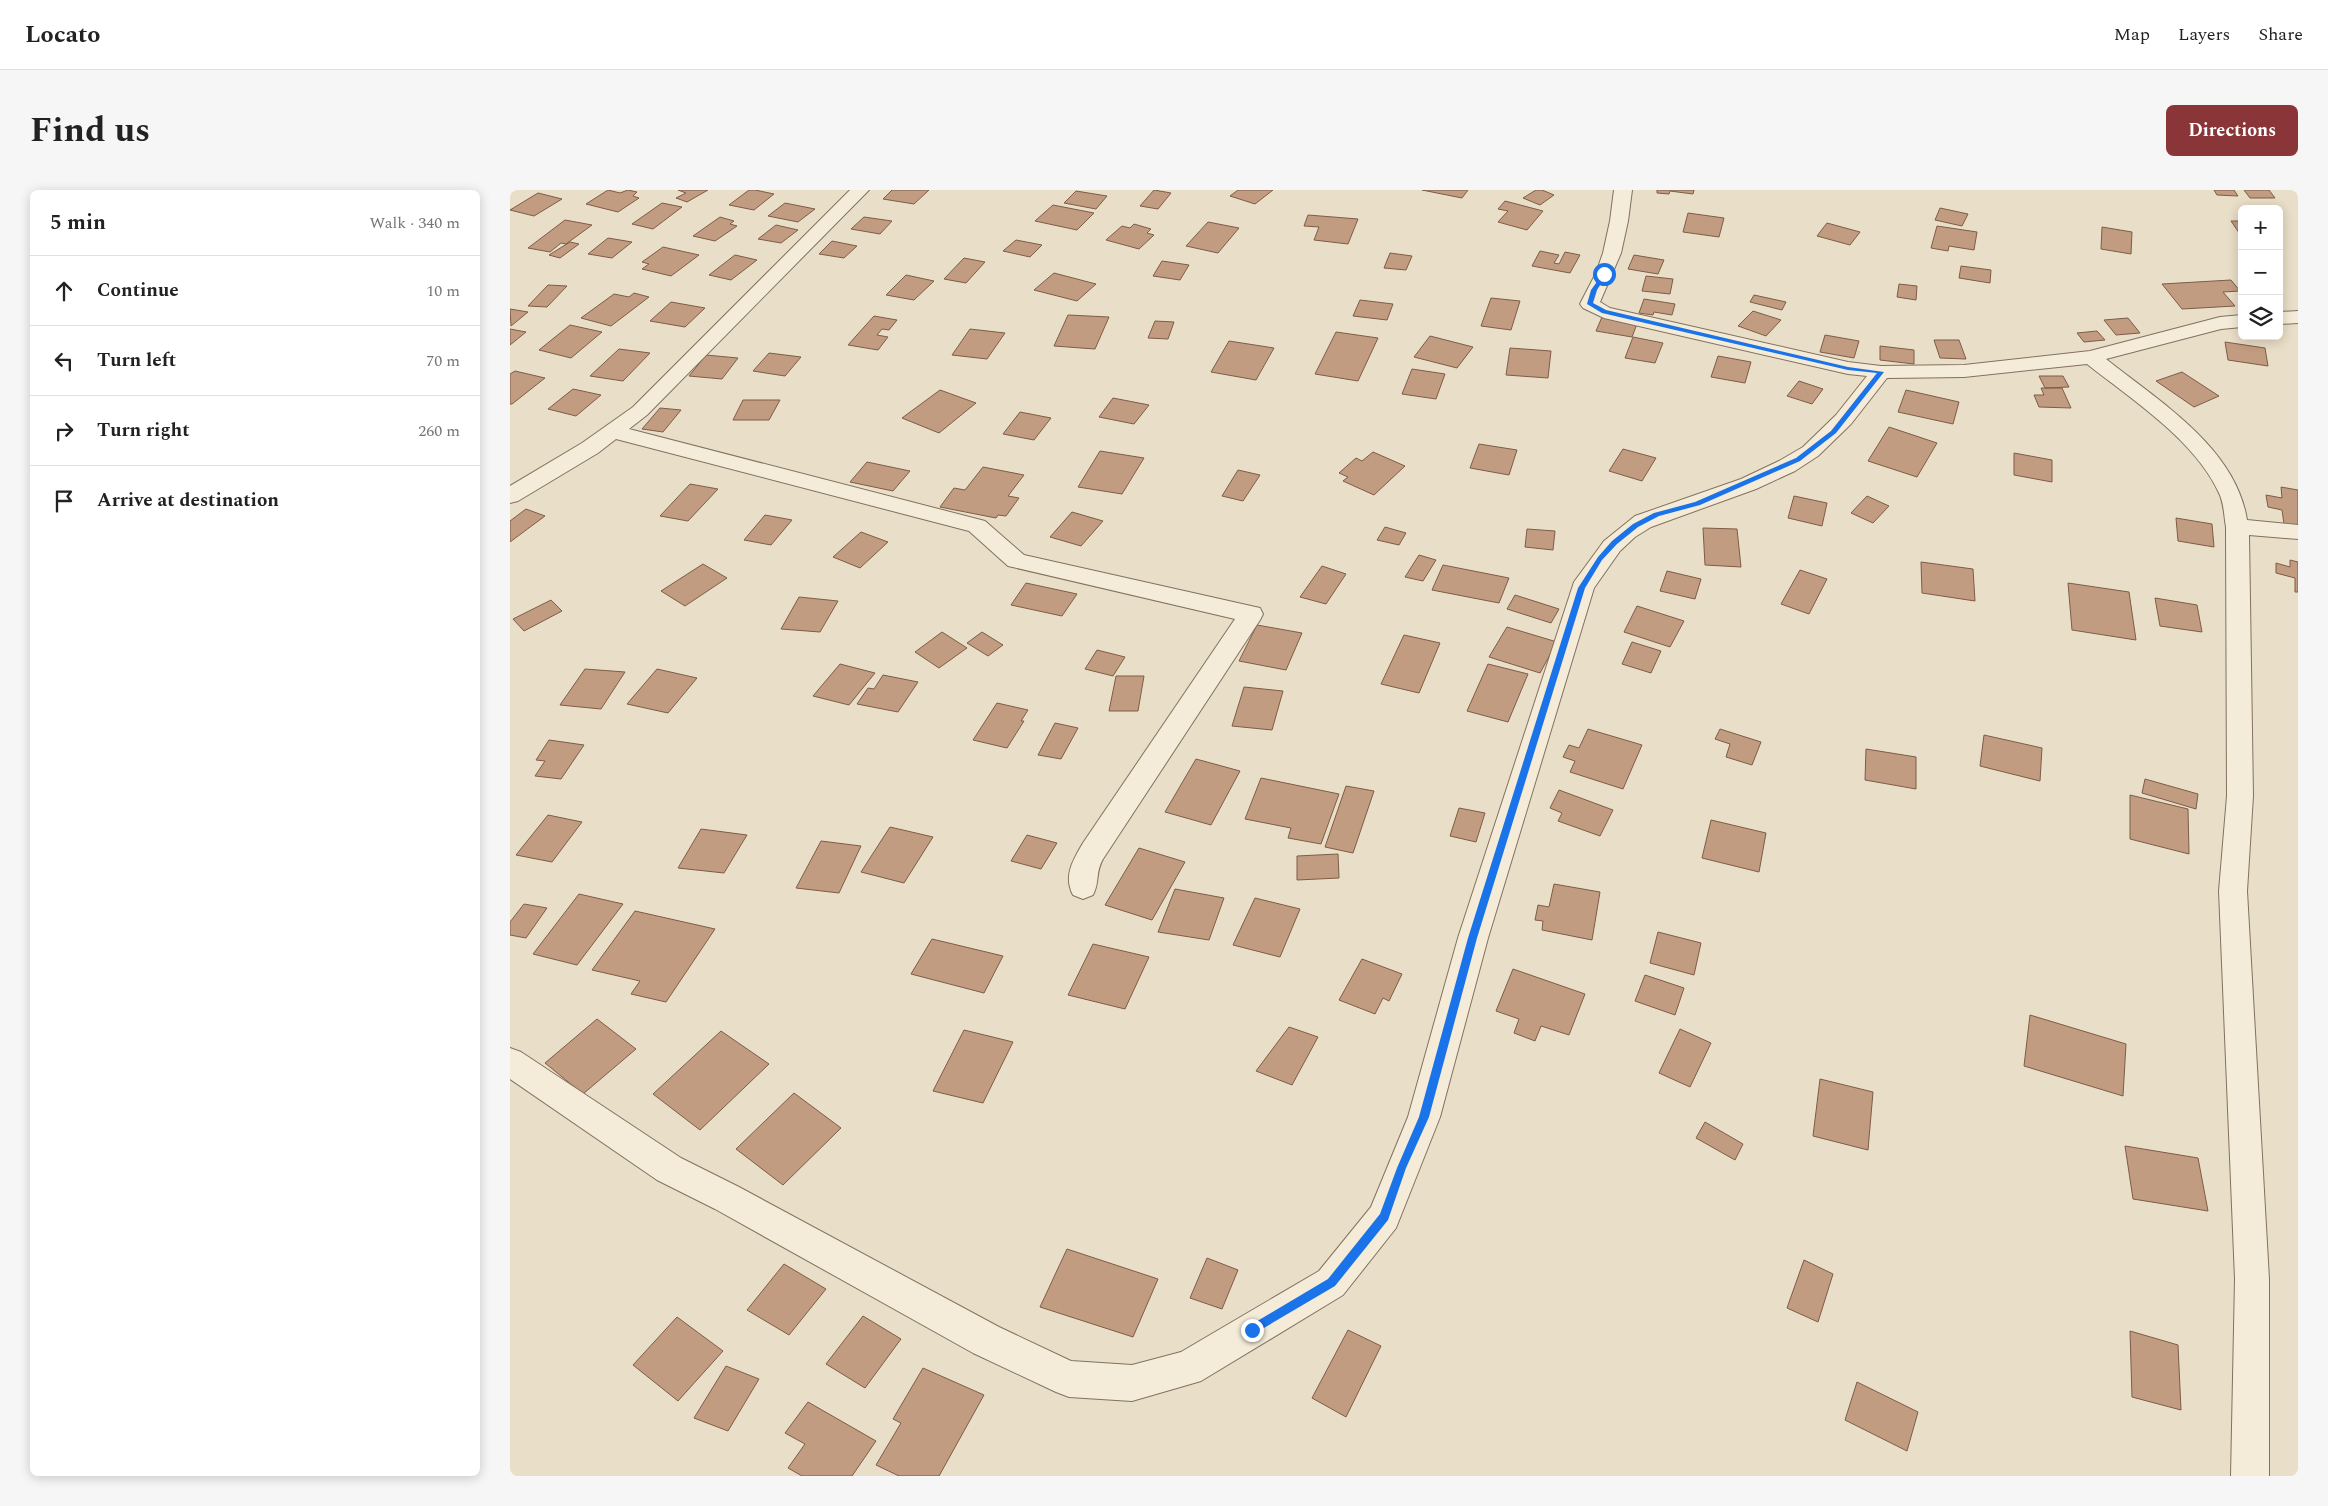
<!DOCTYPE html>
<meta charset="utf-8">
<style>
:root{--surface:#fff;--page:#f6f6f6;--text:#222;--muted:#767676;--line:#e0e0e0;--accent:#8a3638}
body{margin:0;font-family:Spectral,serif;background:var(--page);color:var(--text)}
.controls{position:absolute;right:15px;top:15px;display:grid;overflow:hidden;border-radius:8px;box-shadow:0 2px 12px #0003}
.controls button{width:45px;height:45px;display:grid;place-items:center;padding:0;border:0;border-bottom:1px solid var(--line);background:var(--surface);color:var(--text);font:25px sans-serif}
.stop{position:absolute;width:15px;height:15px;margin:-11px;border:4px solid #1a73e8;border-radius:50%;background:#fff}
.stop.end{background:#1a73e8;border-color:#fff;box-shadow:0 1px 5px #0008}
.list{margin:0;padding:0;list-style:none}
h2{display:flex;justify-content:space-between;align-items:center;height:65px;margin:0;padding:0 20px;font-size:21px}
h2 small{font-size:16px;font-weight:400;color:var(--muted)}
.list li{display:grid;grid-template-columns:32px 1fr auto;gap:15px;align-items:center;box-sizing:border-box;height:70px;padding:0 20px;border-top:1px solid var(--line)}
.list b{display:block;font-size:19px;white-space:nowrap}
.list em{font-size:16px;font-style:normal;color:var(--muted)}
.icon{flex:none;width:28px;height:28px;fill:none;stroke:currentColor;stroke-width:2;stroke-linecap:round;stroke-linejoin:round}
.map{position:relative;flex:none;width:1788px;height:1286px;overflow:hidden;border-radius:8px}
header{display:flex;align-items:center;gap:30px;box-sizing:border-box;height:70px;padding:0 25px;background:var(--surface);border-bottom:1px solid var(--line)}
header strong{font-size:24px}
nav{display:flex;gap:28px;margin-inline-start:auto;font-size:18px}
.intro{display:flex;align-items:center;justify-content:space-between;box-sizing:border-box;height:120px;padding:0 30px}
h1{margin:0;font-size:35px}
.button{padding:12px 22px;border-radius:8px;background:var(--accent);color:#fff;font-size:18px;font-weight:700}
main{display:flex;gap:30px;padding:0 30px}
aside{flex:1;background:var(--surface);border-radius:8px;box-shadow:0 2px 12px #0003}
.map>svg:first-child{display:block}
.building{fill:#c29c81;stroke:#7e5c47}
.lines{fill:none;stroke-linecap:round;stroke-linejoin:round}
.street-casing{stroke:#82715f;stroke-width:2}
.street{fill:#f4ecd9;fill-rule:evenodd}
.route{fill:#1a73e8}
</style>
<header>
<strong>Locato</strong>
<nav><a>Map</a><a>Layers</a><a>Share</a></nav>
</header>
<div class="intro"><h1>Find us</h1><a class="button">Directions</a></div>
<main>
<aside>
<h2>5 min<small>Walk · 340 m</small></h2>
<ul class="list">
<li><svg class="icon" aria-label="ahead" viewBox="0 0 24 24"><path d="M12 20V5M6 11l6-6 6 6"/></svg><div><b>Continue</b></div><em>10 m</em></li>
<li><svg class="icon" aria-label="left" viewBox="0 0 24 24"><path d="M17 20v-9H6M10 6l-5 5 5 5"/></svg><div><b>Turn left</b></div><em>70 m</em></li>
<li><svg class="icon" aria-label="right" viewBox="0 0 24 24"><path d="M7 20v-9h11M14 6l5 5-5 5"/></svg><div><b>Turn right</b></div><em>260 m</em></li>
<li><svg class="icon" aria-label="arrive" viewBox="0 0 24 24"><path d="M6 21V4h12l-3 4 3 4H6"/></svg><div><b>Arrive at destination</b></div></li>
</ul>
</aside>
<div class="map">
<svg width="1788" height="1286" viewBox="0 0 1788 1286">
<rect width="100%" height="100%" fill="#e9dec7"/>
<path class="building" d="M98,0l12,3 8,-3 9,2 -4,4 6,2 -21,14 -32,-8z
M168,0h30l-21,12 -11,-4 10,-5z
M239,0h6l19,4 -20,16 -25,-5z
M382,0h37l-15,14 -31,-5z
M644,0l17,3 -13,16 -18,-3z
M728,0h35l-18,14 -25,-8z
M912,0h46l-6,8z
M1026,0h6l12,5 -14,10 -17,-7z
M1147,0h37l-1,4 -23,-3 -1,3 -12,-1z
M1704,0h20l4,6 -21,-1z
M1734,0h25l6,8h-25z
M566,1l31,5 -11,13 -32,-6z
M28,3l24,6 -28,17 -24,-6z
M995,11l38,10 -16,19 -29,-8 10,-11 -10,-2z
M152,13l20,4 -29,22 -21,-5z
M275,13l30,6 -17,13 -30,-6z
M543,15l41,8 -17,17 -42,-9z
M1430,18l28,6 -6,12 -27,-6z
M1178,23l36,5 -5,19 -36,-5z
M798,25l50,4 -10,25 -34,-4 5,-13 -15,-1z
M210,27l14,4 -4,3 7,2 -22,15 -22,-5z
M354,27l28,4 -12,13 -29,-5z
M55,30l27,5 -26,19 -5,-1 -11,9 -22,-4z
M1721,31h11v16z
M698,32l31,6 -21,25 -32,-7z
M1317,33l33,9 -10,13 -33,-9z
M624,34l17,5 -4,4 7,2 -15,14 -33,-9 16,-14 8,2z
M266,35l22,5 -17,13 -23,-4z
M1427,36l40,6 -3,18 -25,-4 -1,5 -17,-3z
M1592,37l30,5 -1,22 -30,-5z
M98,48l24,4 -20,16 -24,-4z
M506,50l26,5 -12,12 -27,-6z
M322,51l25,5 -13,12 -25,-4z
M60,52l9,2 -19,14 -11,-3z
M153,57l36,8 -28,21 -29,-7 7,-5 -7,-2z
M1030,61l19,4 -5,8 5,1 6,-12 15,3 -10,18 -38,-7z
M880,63l22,3 -6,14 -22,-2z
M225,65l22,5 -26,20 -22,-5z
M1124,65l30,5 -6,14 -30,-5z
M454,68l21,4 -19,21 -22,-4z
M652,71l27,4 -9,15 -27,-4z
M1451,76l30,4 -1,13 -31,-5z
M544,83l42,11 -19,17 -43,-11z
M396,85l28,6 -20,19 -28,-5z
M1136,86l27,3 -3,15 -28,-3z
M1721,90l9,11 -17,1 12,14 -53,3 -20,-25z
M1389,94l18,2 -1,14 -19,-3z
M38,95l19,1 -20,21 -19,-1z
M124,103l15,4 -38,29 -30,-8 33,-24 15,3z
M1244,105l32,7 -4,8 -32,-8z
M981,108l29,3 -9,29 -30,-4z
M1134,109l31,5 -3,11 -18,-3 -1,3 -14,-2z
M850,110l33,4 -6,16 -34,-4z
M161,112l34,6 -20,19 -35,-6z
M0,119l18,3 -17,14z
M1243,121l28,9 -15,16 -28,-10z
M558,125l41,2 -14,32 -41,-3z
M364,126l23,4 -8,10 -7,-1 -5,6 11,2 -10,13 -30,-5z
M1092,127l35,7 -5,13 -36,-6z
M1618,128l12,15 -24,2 -12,-15z
M645,131l19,1 -6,17 -20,-1z
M60,135l32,7 -31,26 -32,-8z
M0,139l16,3 -16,13z
M460,139l35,4 -18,26 -35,-4z
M1587,141l8,9 -21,2 -7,-9z
M826,142l42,6 -20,43 -43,-7z
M1315,145l34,6 -5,17 -34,-6z
M920,146l43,11 -16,21 -43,-11z
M1123,147l30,6 -8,20 -30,-5z
M1424,150h25l7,19 -26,-1z
M719,151l45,7 -18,32 -45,-8z
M1715,152l40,6 3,18 -40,-6z
M1370,156l34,4v14l-34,-4z
M1000,158l41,3 -3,27 -42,-3z
M109,159l31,4 -27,28 -33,-5z
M259,163l32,4 -16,19 -32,-5z
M196,165l32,3 -16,21 -33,-3z
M1208,166l33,6 -6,21 -34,-6z
M902,179l33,5 -9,25 -34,-5z
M5,181l30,7 -33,26h-2v-30z
M1672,182l37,24 -25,11 -38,-26z
M1529,186h24l6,11 -24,1z
M1289,191l24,8 -11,15 -25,-8z
M1531,198h21l9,20 -32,-1 -5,-12h10z
M63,199l28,6 -25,21 -28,-7z
M430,200l36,13 -37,30 -37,-15z
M1396,200l53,12 -6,22 -55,-12z
M603,208l36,7 -15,19 -35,-7z
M233,210h37l-11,20h-36z
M150,218l21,2 -18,22 -21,-3z
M510,222l31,6 -17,22 -31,-6z
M1379,237l48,16 -20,34 -49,-16z
M969,254l38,6 -8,25 -39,-7z
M1113,259l33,9 -14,23 -33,-10z
M590,261l44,7 -22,36 -44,-7z
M863,262l32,14 -31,29 -31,-14 5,-4 -9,-4 17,-15 6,3z
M1504,263l38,7v22l-38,-7z
M357,272l43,9 -17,20 -43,-9z
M473,277l41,8 -16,21 11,2 -13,18 -8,-1 -2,3 -56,-11 14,-19 11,2z
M728,280l22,5 -17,26 -21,-5z
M180,294l28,5 -30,32 -28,-5z
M1771,297l17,3v37l-14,-3 -2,-14 -14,-3 -2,-12 16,3z
M1284,306l33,7 -5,23 -34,-8z
M1357,306l22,10 -16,17 -22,-10z
M16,319l19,7 -35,26v-21z
M562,322l31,9 -22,25 -31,-9z
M255,325l27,5 -21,25 -27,-5z
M1666,328l36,6 2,23 -36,-6z
M875,337l21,6 -7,12 -22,-5z
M1193,338l34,1 4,38 -36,-2z
M1017,339l28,2 -2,19 -28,-3z
M351,342l27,10 -28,26 -27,-11z
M909,365l17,5 -13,21 -18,-4z
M1780,370l8,2v30h-3v-14l-19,-5v-10l14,4z
M1411,372l52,7 2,32 -53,-8z
M193,374l24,14 -42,28 -24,-15z
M933,375l66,13 -10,25 -67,-13z
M812,376l24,8 -20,30 -26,-7z
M1290,380l27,9 -18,35 -28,-10z
M1157,381l34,8 -6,20 -35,-8z
M516,393l51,11 -15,22 -51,-11z
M1558,393l61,9 7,48 -64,-10z
M1005,405l44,14 -8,14 -44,-14z
M289,407l39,4 -18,31 -39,-3z
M1645,408l42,7 5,27 -42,-6z
M41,410l11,11 -38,20 -11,-12z
M1127,416l47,15 -14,26 -46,-15z
M747,435l45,8 -16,37 -47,-9z
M997,437l50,15 -17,31 -51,-16z
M432,442l25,16 -28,20 -24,-16z
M472,442l21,13 -15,11 -21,-13z
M894,445l36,8 -21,50 -38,-9z
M1122,452l29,9 -10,22 -29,-9z
M587,460l28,7 -12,19 -28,-7z
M330,474l35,9 -26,32 -36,-9z
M978,474l40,10 -20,48 -41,-11z
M75,479l40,3 -24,37 -41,-4z
M147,479l40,9 -29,35 -41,-9z
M373,485l35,7 -20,30 -41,-8 11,-16 6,1z
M606,486h28l-6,35h-29z
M734,497l39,4 -11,39 -40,-4z
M487,513l31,7 -7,11h3l-17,27 -34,-8z
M545,533l23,5 -17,31 -23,-4z
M1078,539l54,16 -19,44 -53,-17 5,-11 -12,-4 6,-12 10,3z
M1210,539l41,13 -9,23 -26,-8 4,-13 -15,-5z
M1474,545l58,13 -2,33 -60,-15z
M39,550l35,5 -23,34 -26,-3 10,-15 -9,-1z
M1356,559l50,8v32l-51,-9z
M686,569l44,12 -29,54 -46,-13z
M751,588l78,16 -18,50 -33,-6 3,-10 -46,-9z
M1635,589l53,15 -2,15 -54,-16z
M836,596l28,5 -21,62 -28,-6z
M1049,600l54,20 -13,26 -42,-15 4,-8 -12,-5z
M1620,605l58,14 1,45 -59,-15z
M949,618l26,5 -9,29 -26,-6z
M38,625l34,7 -30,40 -36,-7z
M1201,630l55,13 -7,39 -57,-14z
M380,637l43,10 -29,46 -43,-11z
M191,639l46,6 -23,38 -46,-5z
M517,645l30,8 -16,26 -30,-8z
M311,651l40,5 -22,47 -43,-5z
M629,658l46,14 -33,58 -47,-15z
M828,664l1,24 -42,2v-24z
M1044,694l46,8 -8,48 -50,-10 1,-9 -8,-1 3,-15 11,2z
M665,699l49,9 -15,42 -51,-8z
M69,704l44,10 -46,61 -44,-11z
M745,708l45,11 -20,48 -47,-12z
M14,714l23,4 -21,30 -16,-3v-13z
M125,721l80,18 -49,73 -35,-8 9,-13 -48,-11z
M1148,742l43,11 -7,32 -44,-12z
M422,749l71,17 -19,37 -73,-19z
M583,754l56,13 -24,52 -57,-14z
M852,769l40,15 -13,27 -6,-3 -8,16 -36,-14z
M1003,779l72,25 -16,41 -28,-9 -6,15 -21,-8 5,-14 -23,-8z
M1135,785l39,13 -9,27 -40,-14z
M1520,825l96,29 -3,52 -99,-30z
M87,829l39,30 -53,45 -38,-31z
M779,837l29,10 -26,48 -36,-14z
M1170,839l31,14 -21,44 -31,-14z
M454,840l49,12 -30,61 -50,-12z
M211,841l48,33 -69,66 -47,-36z
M1310,889l53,13 -5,58 -55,-14z
M284,903l47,35 -58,57 -47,-36z
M1195,932l38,22 -8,16 -39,-22z
M1615,956l73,12 10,53 -75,-12z
M557,1059l91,30 -25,58 -93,-30z
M697,1068l31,12 -16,39 -32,-11z
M1294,1070l29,14 -15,48 -31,-14z
M274,1074l42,25 -37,46 -42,-25z
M353,1126l38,23 -36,49 -39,-24z
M167,1127l46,34 -45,50 -45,-36z
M838,1140l33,16 -35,71 -34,-19z
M1620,1141l48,14 3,65 -49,-13z
M216,1176l33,13 -31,52 -34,-13z
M413,1178l61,27 -45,81h-40l-23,-11 25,-42 -8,-4z
M1347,1192l61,30 -11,39 -62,-31z
M298,1212l68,39 -24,35h-50l-14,-8 17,-24 -20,-11z"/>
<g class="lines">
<defs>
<path id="street" d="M340,0h19l-222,225 -18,14 356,92 39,34 236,53 3,6 -3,6 -157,239c-8,14 -3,23 -10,36l-10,4 -10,-4c-10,-19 0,-35 10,-52l152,-224 -227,-53 -39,-35 -353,-92 -18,14 -80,48 -8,2v-17l72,-43 51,-36z
M1104,0h18l-4,31 -7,32 -21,49 10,6 238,54 33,4 83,-1 126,-14 130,-34 22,-2v12l-21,2 -115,30c54,43 130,89 141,161l51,5v14l-49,-4 4,261 -6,95 22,388v197h-38l4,-197 -16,-388 8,-95 -1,-269c-2,-11 -2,-24 -7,-34 -24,-53 -88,-94 -132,-129l-123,13 -77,1 -36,46 -33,32 -23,15 -39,18 -105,38 -16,10 -15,14 -26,37 -106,350 -48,179 -44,111 -53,67 -142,86 -69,20 -63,-4 -13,-5 -83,-39 -258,-144 -58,-29 -147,-101v-31l11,4 160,106 58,29 260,140 72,34 61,4 49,-13 138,-81 52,-64 37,-90 50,-179 116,-356 30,-41 31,-25 106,-37 38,-18 24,-14 33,-32 31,-39 -19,-2 -244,-56 -21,-10 -3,-4 2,-4 14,-27 7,-20 7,-32z
M1788,121v12l-19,1v-12z"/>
</defs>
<use href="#street" class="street-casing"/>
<use href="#street" class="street"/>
</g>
<path class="route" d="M1094,82l3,2 -10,16 -4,13 13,7 242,57 36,5 -48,61 -36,28 -100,44 -41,11 -21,11 -21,17 -15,16 -17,28 -108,350 -48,179 -23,51 -18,52 -53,66 -83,49 -3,-1v-8l79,-47 52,-65 17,-46 22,-51 49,-179 110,-350 20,-31 14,-16 21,-17 21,-11 41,-11 101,-44 35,-27 46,-58 -29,-3 -246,-57 -15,-9 4,-14z"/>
</svg>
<div class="controls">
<button>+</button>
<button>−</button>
<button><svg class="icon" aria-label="layers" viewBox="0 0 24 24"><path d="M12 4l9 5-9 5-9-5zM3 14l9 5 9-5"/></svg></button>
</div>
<div class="stop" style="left:1094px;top:84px"></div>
<div class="stop end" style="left:742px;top:1140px"></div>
</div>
</main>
